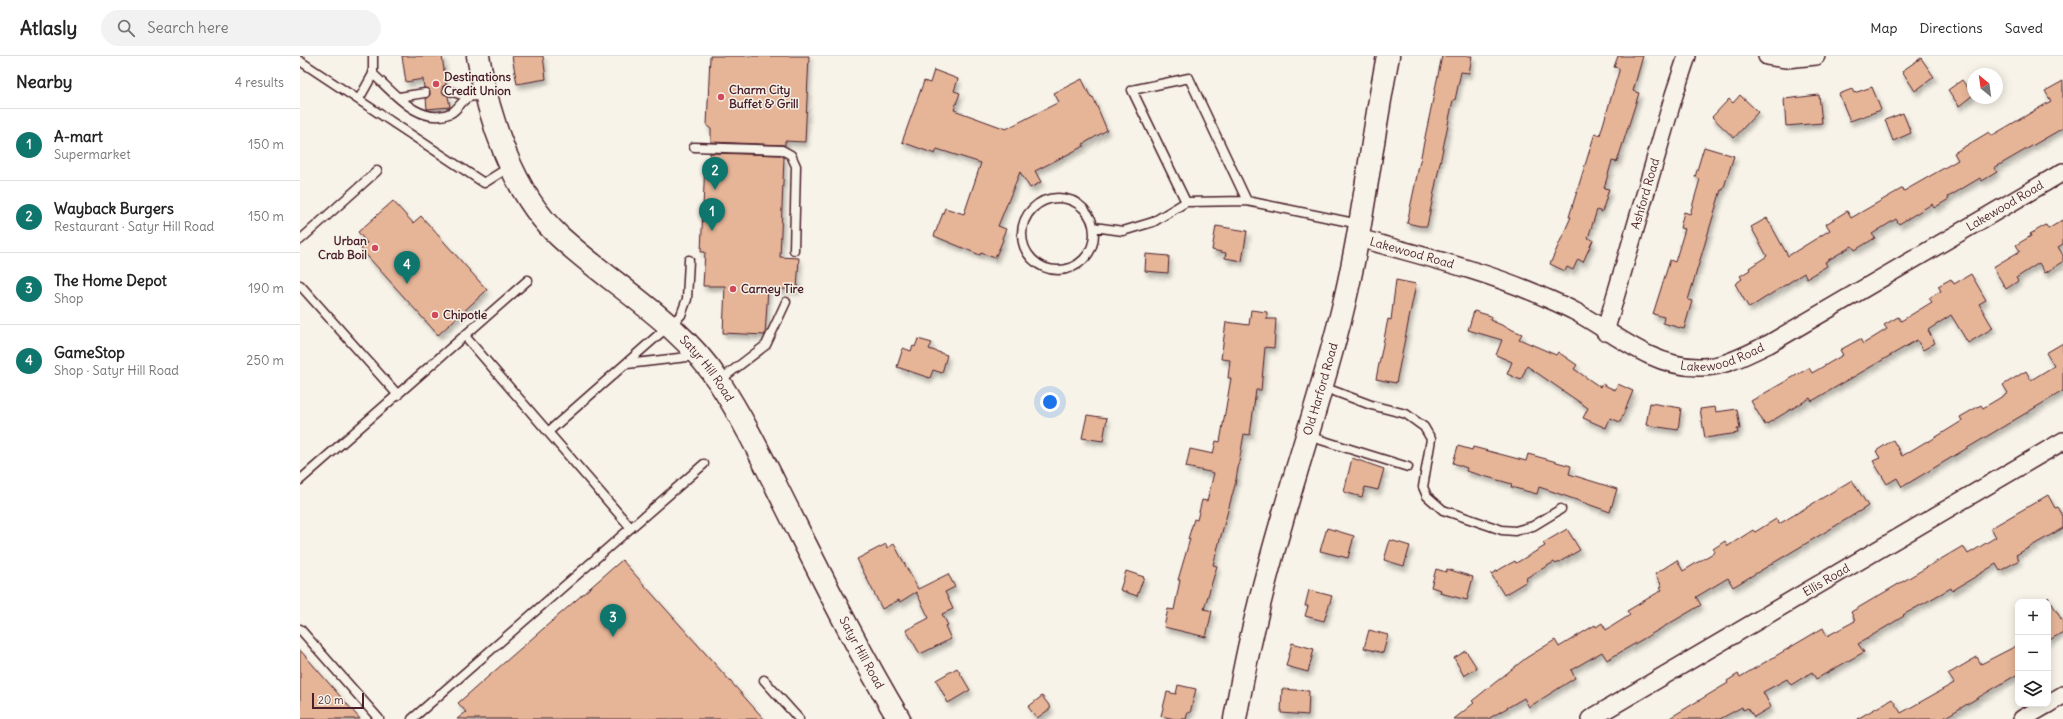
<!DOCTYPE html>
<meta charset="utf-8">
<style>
:root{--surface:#fff;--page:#f2f2f2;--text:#222;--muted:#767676;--line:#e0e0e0;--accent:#0f766e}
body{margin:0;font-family:Delius,sans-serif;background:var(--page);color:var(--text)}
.controls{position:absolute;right:12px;bottom:12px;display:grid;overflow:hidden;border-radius:8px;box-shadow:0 2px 10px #0003}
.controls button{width:36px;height:36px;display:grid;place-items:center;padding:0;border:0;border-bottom:1px solid var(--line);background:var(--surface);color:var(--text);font:20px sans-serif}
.compass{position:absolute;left:1667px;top:12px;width:36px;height:36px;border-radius:50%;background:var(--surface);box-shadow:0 2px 10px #0003;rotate:331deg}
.scale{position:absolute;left:12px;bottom:10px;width:52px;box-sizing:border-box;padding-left:4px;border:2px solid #4a1f2b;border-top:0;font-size:11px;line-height:14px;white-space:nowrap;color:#4a1f2b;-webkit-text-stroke:3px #f7f3e8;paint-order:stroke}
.you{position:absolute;left:750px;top:346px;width:14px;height:14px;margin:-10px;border:3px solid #fff;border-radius:50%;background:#1a73e8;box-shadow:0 0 0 6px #1a73e833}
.badge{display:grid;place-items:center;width:26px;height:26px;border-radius:50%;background:var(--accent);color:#fff;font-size:13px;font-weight:700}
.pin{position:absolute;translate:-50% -33px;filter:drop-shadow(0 1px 2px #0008)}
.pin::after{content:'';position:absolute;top:21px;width:14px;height:12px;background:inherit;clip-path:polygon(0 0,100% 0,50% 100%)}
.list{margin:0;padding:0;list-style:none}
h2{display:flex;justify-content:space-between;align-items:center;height:52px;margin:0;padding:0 16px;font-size:17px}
h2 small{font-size:13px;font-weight:400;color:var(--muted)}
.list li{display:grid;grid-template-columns:26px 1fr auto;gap:12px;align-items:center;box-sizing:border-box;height:72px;padding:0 16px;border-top:1px solid var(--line)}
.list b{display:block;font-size:15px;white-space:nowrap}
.list p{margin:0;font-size:13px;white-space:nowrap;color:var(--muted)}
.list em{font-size:13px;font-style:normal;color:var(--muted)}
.icon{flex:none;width:22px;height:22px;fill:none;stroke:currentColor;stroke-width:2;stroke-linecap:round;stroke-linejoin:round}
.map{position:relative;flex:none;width:1763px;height:663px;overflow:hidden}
header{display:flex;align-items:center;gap:24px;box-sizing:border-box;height:56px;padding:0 20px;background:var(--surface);border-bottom:1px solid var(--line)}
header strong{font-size:19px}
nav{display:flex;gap:22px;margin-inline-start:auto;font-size:14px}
.search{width:280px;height:36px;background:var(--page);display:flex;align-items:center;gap:10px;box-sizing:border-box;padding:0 14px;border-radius:22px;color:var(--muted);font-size:15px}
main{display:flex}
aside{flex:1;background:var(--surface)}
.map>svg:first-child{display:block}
.building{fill:#e6b598;stroke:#4a1f2b;filter:url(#shadow)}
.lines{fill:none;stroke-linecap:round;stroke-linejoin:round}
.lane-casing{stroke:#4a1f2b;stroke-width:11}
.street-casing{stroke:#4a1f2b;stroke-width:20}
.secondary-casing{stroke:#4a1f2b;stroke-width:25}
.lane{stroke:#f7f3e8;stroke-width:8}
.street{stroke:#f7f3e8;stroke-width:17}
.secondary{stroke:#f7f3e8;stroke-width:22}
.poi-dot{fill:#d1495b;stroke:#f7f3e8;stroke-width:1.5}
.labels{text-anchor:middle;stroke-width:3;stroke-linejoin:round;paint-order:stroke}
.poi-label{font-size:12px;font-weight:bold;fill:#4a1f2b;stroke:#f7f3e8;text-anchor:start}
.street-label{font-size:12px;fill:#4a1f2b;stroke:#f7f3e8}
</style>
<header>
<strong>Atlasly</strong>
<div class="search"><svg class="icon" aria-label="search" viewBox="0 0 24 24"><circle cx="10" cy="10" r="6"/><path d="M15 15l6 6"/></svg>Search here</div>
<nav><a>Map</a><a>Directions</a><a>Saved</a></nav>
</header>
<main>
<aside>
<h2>Nearby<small>4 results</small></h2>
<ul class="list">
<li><span class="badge">1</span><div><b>A-mart</b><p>Supermarket</p></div><em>150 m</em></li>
<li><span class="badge">2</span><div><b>Wayback Burgers</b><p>Restaurant · Satyr Hill Road</p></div><em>150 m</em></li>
<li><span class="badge">3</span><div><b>The Home Depot</b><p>Shop</p></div><em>190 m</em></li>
<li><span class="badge">4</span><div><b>GameStop</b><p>Shop · Satyr Hill Road</p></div><em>250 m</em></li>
</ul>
</aside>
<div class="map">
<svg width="1763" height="663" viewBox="0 0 1763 663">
<defs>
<filter id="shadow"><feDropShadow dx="2.5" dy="4.5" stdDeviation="2" flood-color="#0004"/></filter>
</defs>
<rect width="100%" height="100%" fill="#f7f3e8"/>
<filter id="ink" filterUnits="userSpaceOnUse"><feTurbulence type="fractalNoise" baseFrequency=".025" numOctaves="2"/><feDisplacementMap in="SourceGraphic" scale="8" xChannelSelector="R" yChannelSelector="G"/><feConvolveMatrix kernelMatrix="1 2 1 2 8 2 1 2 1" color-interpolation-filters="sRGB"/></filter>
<g filter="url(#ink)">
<path class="building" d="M102,0h40l4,29 -3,1 -1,5 6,5 2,11 -23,2 -1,-11 4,-3 -1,-5 -5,-2 -1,-9 -17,3z
M212,0h31l3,23 -29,5z
M410,0h99l-4,86 -20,-1v4l-74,-3v-13l-4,-3z
M1142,0h30l-3,17 -8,-1 -6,28h-2l-26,126h-7l-13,-3z
M1318,0h25l-10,35 6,2 -22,69 -5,-1 -8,27 5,1 -7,23 -5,-2 -9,28 5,2 -10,22 -5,-3 -5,11 -6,-3 -2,4 -15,-7 21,-47h-2l26,-84 5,2 19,-64v-3l-5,-1z
M1621,2l13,19 -19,14 -13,-20z
M634,14l24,9 -4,12 6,2 -6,17 52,19 53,-27 -5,-9 28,-14 9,19 2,-1 14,33 -24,14 1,2 -49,25 6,11 -11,6 -10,-16 -22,54 8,3 -4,9 1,2 -8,18 -14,-5 -1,2 -46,-19 11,-28 19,6 17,-51 -44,-14 -2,5 -33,-12 22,-61 6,2z
M1662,24l11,15 -14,11 -11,-16z
M1763,25v47l-69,40 3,4 -15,9 -2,-3 -32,19 1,2 -15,9 -2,-4 -33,20 -3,-5 -24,15 3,4 -20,12 -3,-4 -27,16 2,4 -20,12 -3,-5 -55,35 -14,-24 7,-5 -2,-3 10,-6 -1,-2 18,-12 -16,-29 16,-9 21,38 42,-26 -4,-6 21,-13 4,7 52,-30 1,3 54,-31 -4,-7 35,-21 2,4 60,-35 -6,-10z
M1572,31l9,23 -31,11 -11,-27 13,-5 2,4z
M1440,39l18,17 -24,26 -22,-21 17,-18 4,4z
M1519,39l3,28 -36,3 -2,-27z
M1603,57l8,20 -18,8 -8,-21z
M1404,91l30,9 -11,34h-2l-33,110 4,1 -8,28 -21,-6 1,-6 -11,-3 17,-54 5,2 10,-33 -5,-1 4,-16 6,2 10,-35 -5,-2z
M410,97l70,2 4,2 -4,100 19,1 -2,32 -29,-2 -3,47 -42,-2 2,-47h-22l2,-34h-4l4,-90h5z
M93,145l20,22 8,-7 66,74 -49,45 -77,-86 6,-6 -9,-11z
M1763,164v24l-5,3 5,8v7l-18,11 -6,-10 -23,15 2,3 -12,8 -13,-22 27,-16 -4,-6 15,-9 -1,-2 16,-9 2,4z
M916,170l31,5 -5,30 -17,-3 1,-5 -14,-3z
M846,198l23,2 -1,17 -23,-2z
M1671,218l15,26 -7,4 14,24 -25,15 -17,-28 -23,15 7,13 -12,7 -6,-10 -105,61 -2,-3 -45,27 -14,-24 58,-33 3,5 31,-18 -3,-5 20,-11 3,5 24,-15 -3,-4 14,-8 3,4 31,-19 -3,-4 12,-7 -3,-5 13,-7 3,5z
M1096,224l20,4 -20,99 -20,-4 12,-60 3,1z
M951,254l16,2v7h9l-2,29 -9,-1 -4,43h-5l-6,45 -6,-1 -9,51 -22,80 4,1 -13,43 8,2 -6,26 -42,-10 4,-18 6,1 6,-30h-2l12,-41h-2l6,-20 3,1 5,-20 5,1 7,-28 -28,-6 4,-18 23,5 3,-13 4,1 11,-64h-3l2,-18 -9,-1 5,-37 23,3z
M1174,255l17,5 -1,4 32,14 -3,5 37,16 2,-3 19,13 -3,4 26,18 2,-3 13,6 3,-6 15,7 -13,31 -10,-4 -4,10 -23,-10 5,-10 -61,-42 -6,14 -14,-6 5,-12 -16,-7 6,-15 -34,-10z
M618,283l14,4 -3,6 18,6 -5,18 -9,-3 -3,8 -33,-11 6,-19 8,3 2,-5 2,1z
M1763,287v48l-161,96 -5,-9 -10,6 -14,-23 7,-3 -4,-7 17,-11 9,16 25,-15 1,1 34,-21 -2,-4 21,-12 2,3 25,-15 -5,-8 23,-14 5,9 23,-14 -8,-13z
M1350,347l31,5 -3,22 -32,-5z
M1415,351l1,5 21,-3 3,20h-3l1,4 -33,5 -5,-29z
M787,359l20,3 -4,23 -21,-3z
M1158,390l14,4 1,-3 53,14 2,-7 43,12 -2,8 48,15 -7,23 -56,-20 -15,-5 -2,7 -26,-7 1,-3 -46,-13 1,-3 -14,-5z
M1052,402l32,11 -6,21 -13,-3 -3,10 -18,-5z
M1552,424l16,26 -21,13 -114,68 -5,-9 -32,19 5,8 -94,55 -5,-8 -31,18 4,8 -46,29 -5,-9 -36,21h-34l20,-16 -2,-2 54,-43 29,-18 4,7 36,-22 1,2 6,-4 4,7 24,-15 -3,-4 35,-21 -2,-3 2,-1 -7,-12 22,-14 6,11 32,-19 -2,-3 12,-8 3,5 25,-16 2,2 21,-13 3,5z
M1748,439l7,13 3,-1 5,9v12l-47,27 3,5 -19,11 -4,-7 -44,27 -1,-3 -48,27 1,1 -46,28 6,8 -48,27 -4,-7 -21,13 -4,-6 -24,13 8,15 -17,10 -6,-9 -5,2 -1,-3 -22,12h-52l60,-36 -1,-2 11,-7 2,3 83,-49 4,8 28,-15 -4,-9 112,-66 5,8 28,-17 -5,-9z
M1027,472l27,8 -6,22 -28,-7z
M1267,473l13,21 -24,14 -2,-2 -28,16 1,3 -23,14 -13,-21 24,-13 1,2 29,-17 -2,-3z
M1090,484l20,6 -6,20 -20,-6z
M586,488l1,4 7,-4 24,45 30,-15 7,13 -10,5 8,17 -11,5 6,11 -3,1 6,13 -31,15 -14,-24 23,-12 -13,-26 -16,10 -1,-2 -17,9 -25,-50z
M322,504l142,159h-307l9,-7 -8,-9z
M1136,513l10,3 1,-3 26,8 -6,23 -27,-7 1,-3 -10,-3z
M826,515l18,6 -7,19 -17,-6z
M1009,534l23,6 -8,25 -19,-5 3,-10h-3z
M1748,541l15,25v10l-15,9z
M1069,574l19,5 -5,18 -19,-5z
M992,587l22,6 -6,23 -22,-6z
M1718,589v29l-76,45h-85l35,-20 9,14 53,-30 -6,-9 29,-17 4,7z
M0,594l60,69h-60z
M1166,595l11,17 -13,8 -10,-18z
M657,612l13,22 -22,13 -12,-23z
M878,629l18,4 -6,24 -2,-1 -2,7h-11l-14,-3 6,-24 9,2z
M982,633l27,2 -1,24 -27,-2z
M742,640l9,12 -14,10 -9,-11z"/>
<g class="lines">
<defs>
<path id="lane" d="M0,5l184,122 27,-17
M73,18c20,18 47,53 78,39 6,-3 10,-11 16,-15 4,-2 13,-2 18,-3
M147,34l21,7
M99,41l26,-4
M59,43l14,-25v-18
M394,91l88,3 9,5 5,11 -2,84
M722 178a36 36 0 1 1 72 0a36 36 0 1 1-72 0Z
M886,146l-54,-112 57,-12 58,123
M794,171l29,4 30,-9 33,-20 61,-1 112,23
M0,184l77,-69
M0,229l98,110
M165,280l166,192
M327,308l69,-8
M419,325l47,-36 20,-43
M1023,331l48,18 35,9 18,13 7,12 -8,48 4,9 16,14 59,20 13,1 18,-5 28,-17
M248,376l133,-117 6,-16 2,-39
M1008,380l100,31
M0,424l228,-200
M0,573l79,90
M464,624l35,39
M112,663l292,-255"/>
<g id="street">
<path d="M1467,0l19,3 30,-3"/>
<path id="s1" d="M1059,182c58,17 119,31 176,55 13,6 28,12 41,19 38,21 76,55 122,55 26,1 49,-13 71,-23l294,-172"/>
<path id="s2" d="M1305,276l69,-237 13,-39"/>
<path d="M1748,648l15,-9"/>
<path id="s3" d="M1290,663l473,-278"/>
<path d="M1722,663l26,-15"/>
</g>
<g id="secondary">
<path id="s4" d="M178,0c10,60 35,138 81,180 53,49 120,85 160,146 25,38 45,80 65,120 37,73 73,147 115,217"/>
<path id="s5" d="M935,663c6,-33 12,-65 20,-97 24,-105 61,-206 87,-310 21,-84 29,-171 46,-256"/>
</g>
</defs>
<use href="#lane" class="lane-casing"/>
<use href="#street" class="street-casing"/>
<use href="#secondary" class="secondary-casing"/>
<use href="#lane" class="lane"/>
<use href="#street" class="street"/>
<use href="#secondary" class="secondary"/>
</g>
</g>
<g class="poi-dot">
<circle cx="136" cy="28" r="4"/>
<circle cx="421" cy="41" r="4"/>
<circle cx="75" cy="192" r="4"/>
<circle cx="433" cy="233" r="4"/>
<circle cx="135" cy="259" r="4"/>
</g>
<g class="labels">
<g class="poi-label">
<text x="144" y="25">Destinations<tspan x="144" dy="14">Credit Union</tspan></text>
<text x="429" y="38">Charm City<tspan x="429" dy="14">Buffet &amp; Grill</tspan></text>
<text x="67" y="189" text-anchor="end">Urban<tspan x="67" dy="14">Crab Boil</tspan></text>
<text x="441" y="237">Carney Tire</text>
<text x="143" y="263">Chipotle</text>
</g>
<g class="street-label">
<text dy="4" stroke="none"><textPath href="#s2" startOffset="144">Ashford Road</textPath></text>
<text dy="4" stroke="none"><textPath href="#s1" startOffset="714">Lakewood Road</textPath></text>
<text dy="4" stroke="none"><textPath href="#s1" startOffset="55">Lakewood Road</textPath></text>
<text dy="4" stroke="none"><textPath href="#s1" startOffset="391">Lakewood Road</textPath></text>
<text dy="4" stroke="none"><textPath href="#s4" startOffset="400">Satyr Hill Road</textPath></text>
<text dy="4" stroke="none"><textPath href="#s5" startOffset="341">Old Harford Road</textPath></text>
<text dy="4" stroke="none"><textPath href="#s3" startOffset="274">Ellis Road</textPath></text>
<text dy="4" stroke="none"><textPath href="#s4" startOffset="724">Satyr Hill Road</textPath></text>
</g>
</g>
</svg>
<div class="controls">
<button>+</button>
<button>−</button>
<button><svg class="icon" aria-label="layers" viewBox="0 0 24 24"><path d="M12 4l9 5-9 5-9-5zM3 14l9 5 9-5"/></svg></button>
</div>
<svg class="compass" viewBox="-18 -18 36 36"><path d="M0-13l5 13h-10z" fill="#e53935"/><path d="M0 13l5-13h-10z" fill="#767676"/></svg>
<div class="scale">20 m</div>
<div class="you"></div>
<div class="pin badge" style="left:412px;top:175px">1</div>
<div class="pin badge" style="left:415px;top:134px">2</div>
<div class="pin badge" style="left:313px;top:581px">3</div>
<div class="pin badge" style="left:107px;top:228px">4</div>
</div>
</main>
